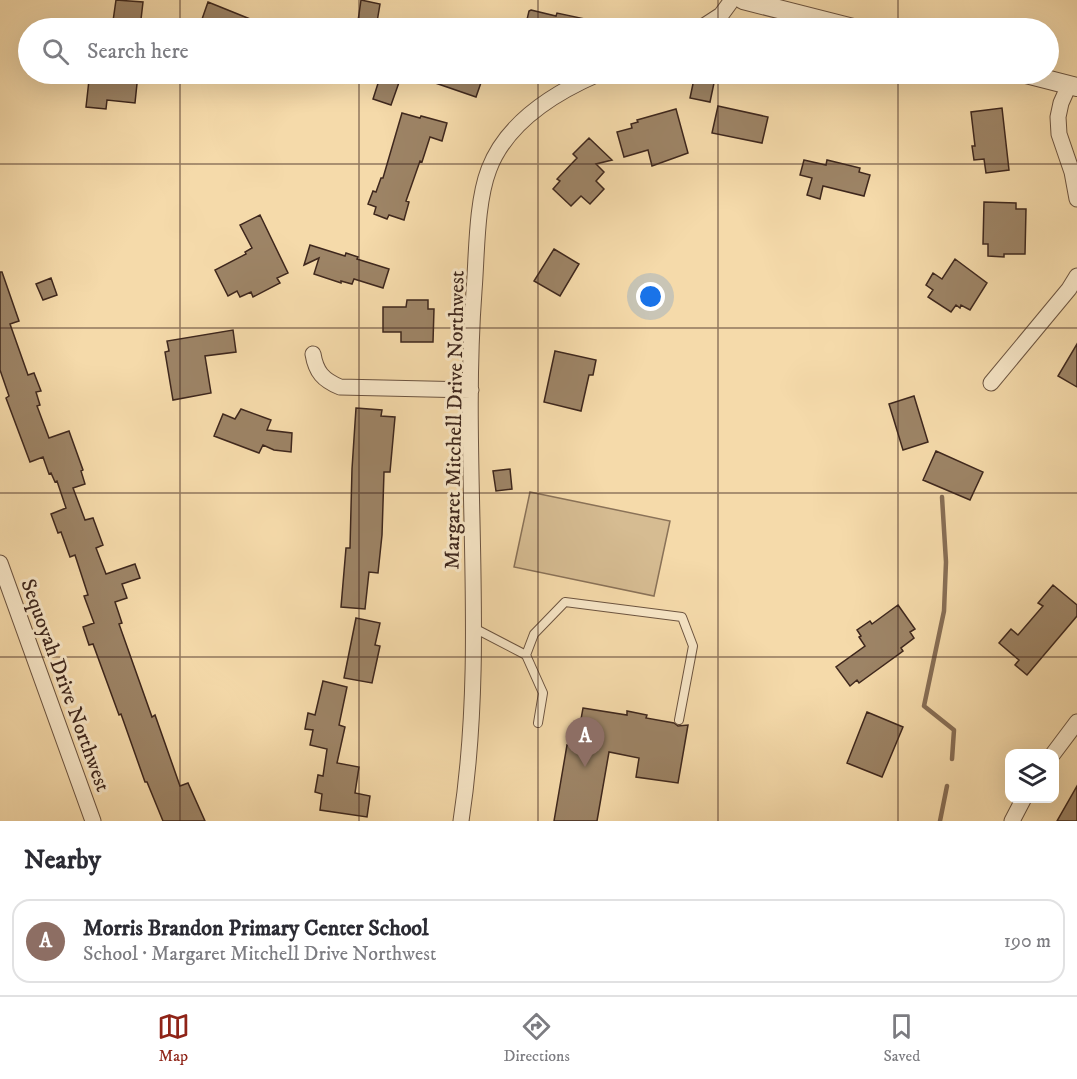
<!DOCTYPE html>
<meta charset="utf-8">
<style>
:root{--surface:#fff;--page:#f7f7f7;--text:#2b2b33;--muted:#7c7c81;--line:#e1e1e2;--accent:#8f2418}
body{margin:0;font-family:"IM FELL DW Pica",serif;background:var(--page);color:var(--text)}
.controls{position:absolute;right:18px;bottom:18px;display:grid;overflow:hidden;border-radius:12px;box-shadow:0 6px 24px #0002}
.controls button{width:54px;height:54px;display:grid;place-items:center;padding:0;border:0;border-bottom:2px solid var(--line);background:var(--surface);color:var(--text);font:30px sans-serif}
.you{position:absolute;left:651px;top:297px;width:21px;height:21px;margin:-15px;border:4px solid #fff;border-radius:50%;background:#1a73e8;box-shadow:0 0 0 9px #1a73e833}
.badge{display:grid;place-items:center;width:39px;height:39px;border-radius:50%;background:var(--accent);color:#fff;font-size:20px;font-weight:700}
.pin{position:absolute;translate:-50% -50px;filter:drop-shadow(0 2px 3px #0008)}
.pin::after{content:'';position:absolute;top:32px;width:21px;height:18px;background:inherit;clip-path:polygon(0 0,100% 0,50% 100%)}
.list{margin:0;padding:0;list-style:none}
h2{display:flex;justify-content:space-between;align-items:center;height:78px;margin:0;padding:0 24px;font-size:26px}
h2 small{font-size:20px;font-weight:400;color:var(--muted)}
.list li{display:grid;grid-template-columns:39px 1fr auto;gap:18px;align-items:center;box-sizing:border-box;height:84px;margin:0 12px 12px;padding:0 12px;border:2px solid var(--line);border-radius:18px}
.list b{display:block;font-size:22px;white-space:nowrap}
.list p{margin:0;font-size:20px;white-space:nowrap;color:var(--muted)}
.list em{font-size:20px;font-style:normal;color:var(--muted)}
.icon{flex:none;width:33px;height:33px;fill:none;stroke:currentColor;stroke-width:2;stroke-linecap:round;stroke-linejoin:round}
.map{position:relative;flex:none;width:1077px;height:821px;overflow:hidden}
.search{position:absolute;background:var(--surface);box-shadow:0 6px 24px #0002;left:18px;right:18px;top:18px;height:66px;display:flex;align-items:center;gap:15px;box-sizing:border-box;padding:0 21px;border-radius:33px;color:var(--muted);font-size:22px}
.sheet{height:174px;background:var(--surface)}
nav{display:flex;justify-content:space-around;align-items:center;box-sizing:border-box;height:84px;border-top:2px solid var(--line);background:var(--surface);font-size:16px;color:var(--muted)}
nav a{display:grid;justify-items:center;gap:3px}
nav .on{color:var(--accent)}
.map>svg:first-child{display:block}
.green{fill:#d6bc92;stroke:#8a7258;stroke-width:1.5}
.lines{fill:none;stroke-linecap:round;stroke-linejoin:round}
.stream{stroke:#876e55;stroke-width:4.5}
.building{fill:#9d8466;stroke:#3e271d;stroke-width:1.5}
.service-casing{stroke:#6c5440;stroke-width:10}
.minor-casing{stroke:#6c5440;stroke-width:17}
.tertiary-casing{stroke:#6c5440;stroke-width:20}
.service{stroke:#f8e7c8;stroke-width:8}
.minor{stroke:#f8e7c8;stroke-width:15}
.tertiary{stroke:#f8e7c8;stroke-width:18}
.grid{fill:none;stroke:#3e271d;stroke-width:1.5;stroke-opacity:0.55}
.labels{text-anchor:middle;stroke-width:6;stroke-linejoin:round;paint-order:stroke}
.street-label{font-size:21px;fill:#3e271d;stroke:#f8e7c8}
</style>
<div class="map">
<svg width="1077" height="821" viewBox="0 0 1077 821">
<rect width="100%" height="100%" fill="#f5daaa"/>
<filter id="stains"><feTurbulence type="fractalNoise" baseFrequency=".00333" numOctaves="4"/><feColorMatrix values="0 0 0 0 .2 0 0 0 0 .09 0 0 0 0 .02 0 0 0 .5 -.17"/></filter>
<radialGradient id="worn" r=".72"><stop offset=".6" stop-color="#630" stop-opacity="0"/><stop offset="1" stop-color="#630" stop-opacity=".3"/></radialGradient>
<path class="green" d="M530,492l140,29 -16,75 -140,-29z"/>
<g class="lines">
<path class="stream" d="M942,497l4,65 -2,49 -20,95 30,24 -2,29
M940,821l7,-35"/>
</g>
<path class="building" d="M116,0l27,2 -3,26h-28z
M361,0l19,4 -4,24h-19z
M208,2l62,25v1h-68l2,-5 -3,-1z
M531,10l25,6 1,-3 47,10 -1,5h-78l4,-17z
M108,74h30l-3,29 -28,-3 -1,9 -20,-2 3,-27 18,2z
M381,74h21l-11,31 -18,-6z
M416,74h68l-8,23 -61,-21z
M694,79l20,4 -4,19 -20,-4z
M718,106l50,11 -6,26 -50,-10z
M1002,108l7,62 -23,3 -2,-14 -10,1 -2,-14h3l-4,-34z
M676,109l12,44 -36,13 -4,-16 -24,7 -7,-25 15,-4 -1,-4 7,-2 -1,-2z
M402,113l18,5 1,-2 26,7 -5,18 -12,-4 -8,25 -2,-1 -14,40 3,1 -5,18 -15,-5 -2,4 -13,-5 2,-7 -8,-3 5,-13 3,1 5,-14h2z
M589,138l23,22 -16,4 8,8 -8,9 8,8 -14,15 -9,-8 -10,10 -18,-17 7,-8 -3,-2 20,-21 -4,-4z
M804,160l22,5 1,-5 33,8 -1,4 11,3 -6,21 -41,-10 -3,13 -13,-4 5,-17 -12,-3z
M984,202l32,1v6h10l-1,45h-21v3l-16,-1v-12h-5z
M260,215l28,58 -11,5 3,5 -27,14 -2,-5 -11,5 -3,-6 -9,5 -13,-26 31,-16 -1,-2 7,-4 -12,-23z
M310,245l35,11 1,-3 12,4 -1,2 32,10 -6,19 -29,-9 -2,5 -11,-3v2l-27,-9 5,-16 -15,7z
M554,249l25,15 -19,32 -26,-15z
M955,259l32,24 -17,27 -9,-5 -1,3 -4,-3 -5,7 -23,-15 5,-7 -7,-5 7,-12 9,6z
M0,272h2l17,49 -9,3 18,51 6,-2 7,18 -5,1 4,13 -3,1 12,32 20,-7 14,39 -2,1 4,13 -12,4 12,32 8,-2 10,27 -7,3 10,26 29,-10 5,14 -18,6 5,14 -12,4 7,21 -3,1 33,93 3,-2 25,71 8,-3 17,38h-42l-16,-39h-2l-24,-68 -2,1 -26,-71 -4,1 -6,-18 11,-4 -10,-27 4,-1 -13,-40 -5,2 -9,-25 -3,1 -7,-19 15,-6 -9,-27 -2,1 -4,-9 -2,1 -6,-17 -13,5 -24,-64 3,-2 -9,-26z
M51,278l6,17 -14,5 -7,-16z
M407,300h21v9h6l-1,33h-32v-10h-18v-25h23z
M233,330l3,22 -31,4 6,37 -38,7 -8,-48 4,-1 -2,-10z
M1077,344v43l-19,-11z
M555,351l41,9 -3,15h-4l-8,36 -37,-9z
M914,396l14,46 -25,8 -14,-46z
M356,408l26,2 -1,6 14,1 -5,55h-6l-2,63 -4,38 -9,-1 -4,37 -24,-2 5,-59h4l2,-79z
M241,409l30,11 -4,10 25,3 -1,19 -17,-2 -11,-5 -4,8 -45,-17 9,-22 12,5z
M936,451l47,21 -13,28 -47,-20z
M510,469l2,20 -16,2 -3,-20z
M1053,585l24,20v11l-50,59 -12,-10 4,-5 -20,-17 12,-14 7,6 25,-29 -5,-3z
M898,605l17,24 -5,3 4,6 -13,10 2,3 -44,32 -2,-3 -7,6 -14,-19 29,-21 -6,-9 2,-1 -4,-6 13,-9 2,3z
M356,618l24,5 -5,22 5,1 -8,37 -28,-5z
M323,681l24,6 -8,38 6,2 -8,36 22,4 -4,26 15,3 -3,21 -47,-7 2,-16 -7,-2 3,-17 5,1 4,-27 -17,-4 3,-15 -8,-1 3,-16 7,2z
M583,708l44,7v-4l20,4 -1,3 28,5 4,3 10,-1 -10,58 -42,-6 3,-19 -30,-6 -12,69h-43l13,-76 9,2z
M867,712l36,15 -21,50 -35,-14z
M1077,786v35h-20z"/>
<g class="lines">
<defs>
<path id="service" d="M474,628l52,27 17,38 -5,30
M526,655l8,-21 31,-32 117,15 11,29 -14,74"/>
<path id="minor" d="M701,28l20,-13 11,-15
M1069,85l-8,18 -3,14 1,17 13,38 5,27
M313,354c3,18 10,26 27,33l131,3
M991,383l78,-94 8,-13
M0,563l93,258
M1053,754l24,-32
M461,821c27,-176 0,-354 13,-530 3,-37 2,-88 15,-122 18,-47 65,-76 109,-95
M1012,821l12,-23"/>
<path id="tertiary" d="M743,0l110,28
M1026,74l51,13"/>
</defs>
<use href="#service" class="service-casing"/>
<use href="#minor" class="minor-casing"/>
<use href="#tertiary" class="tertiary-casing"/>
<use href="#service" class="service"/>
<use href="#minor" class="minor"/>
<use href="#tertiary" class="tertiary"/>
</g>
<path class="grid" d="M180,0v28M359,0v28M538,0v28M718,0v28M898,0v28M180,74v747M359,74v747M538,74v747M718,74v747M898,74v747M0,164h1077M0,328h1077M0,493h1077M0,657h1077"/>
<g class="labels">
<g class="street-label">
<text transform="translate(454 420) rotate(-89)" y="7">Margaret Mitchell Drive Northwest</text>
<text transform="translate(66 685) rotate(70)" y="7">Sequoyah Drive Northwest</text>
</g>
</g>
<rect width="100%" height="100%" filter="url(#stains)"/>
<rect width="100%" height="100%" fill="url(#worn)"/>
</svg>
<div class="controls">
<button><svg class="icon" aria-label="layers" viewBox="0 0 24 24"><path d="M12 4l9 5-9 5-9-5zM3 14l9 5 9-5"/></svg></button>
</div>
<div class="you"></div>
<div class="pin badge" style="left:585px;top:767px;background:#8d6e63">A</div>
<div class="search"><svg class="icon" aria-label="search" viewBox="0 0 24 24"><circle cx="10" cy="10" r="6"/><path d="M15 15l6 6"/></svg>Search here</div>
</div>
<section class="sheet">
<h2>Nearby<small></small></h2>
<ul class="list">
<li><span class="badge" style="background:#8d6e63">A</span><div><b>Morris Brandon Primary Center School</b><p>School · Margaret Mitchell Drive Northwest</p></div><em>190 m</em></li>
</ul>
</section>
<nav>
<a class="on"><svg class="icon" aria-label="map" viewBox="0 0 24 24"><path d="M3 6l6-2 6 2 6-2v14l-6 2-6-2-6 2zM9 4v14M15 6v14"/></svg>Map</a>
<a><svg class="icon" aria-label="directions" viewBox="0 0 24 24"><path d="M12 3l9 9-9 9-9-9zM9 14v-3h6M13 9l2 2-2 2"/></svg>Directions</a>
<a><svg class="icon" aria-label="saved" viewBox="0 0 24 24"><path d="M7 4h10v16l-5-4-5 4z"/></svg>Saved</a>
</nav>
